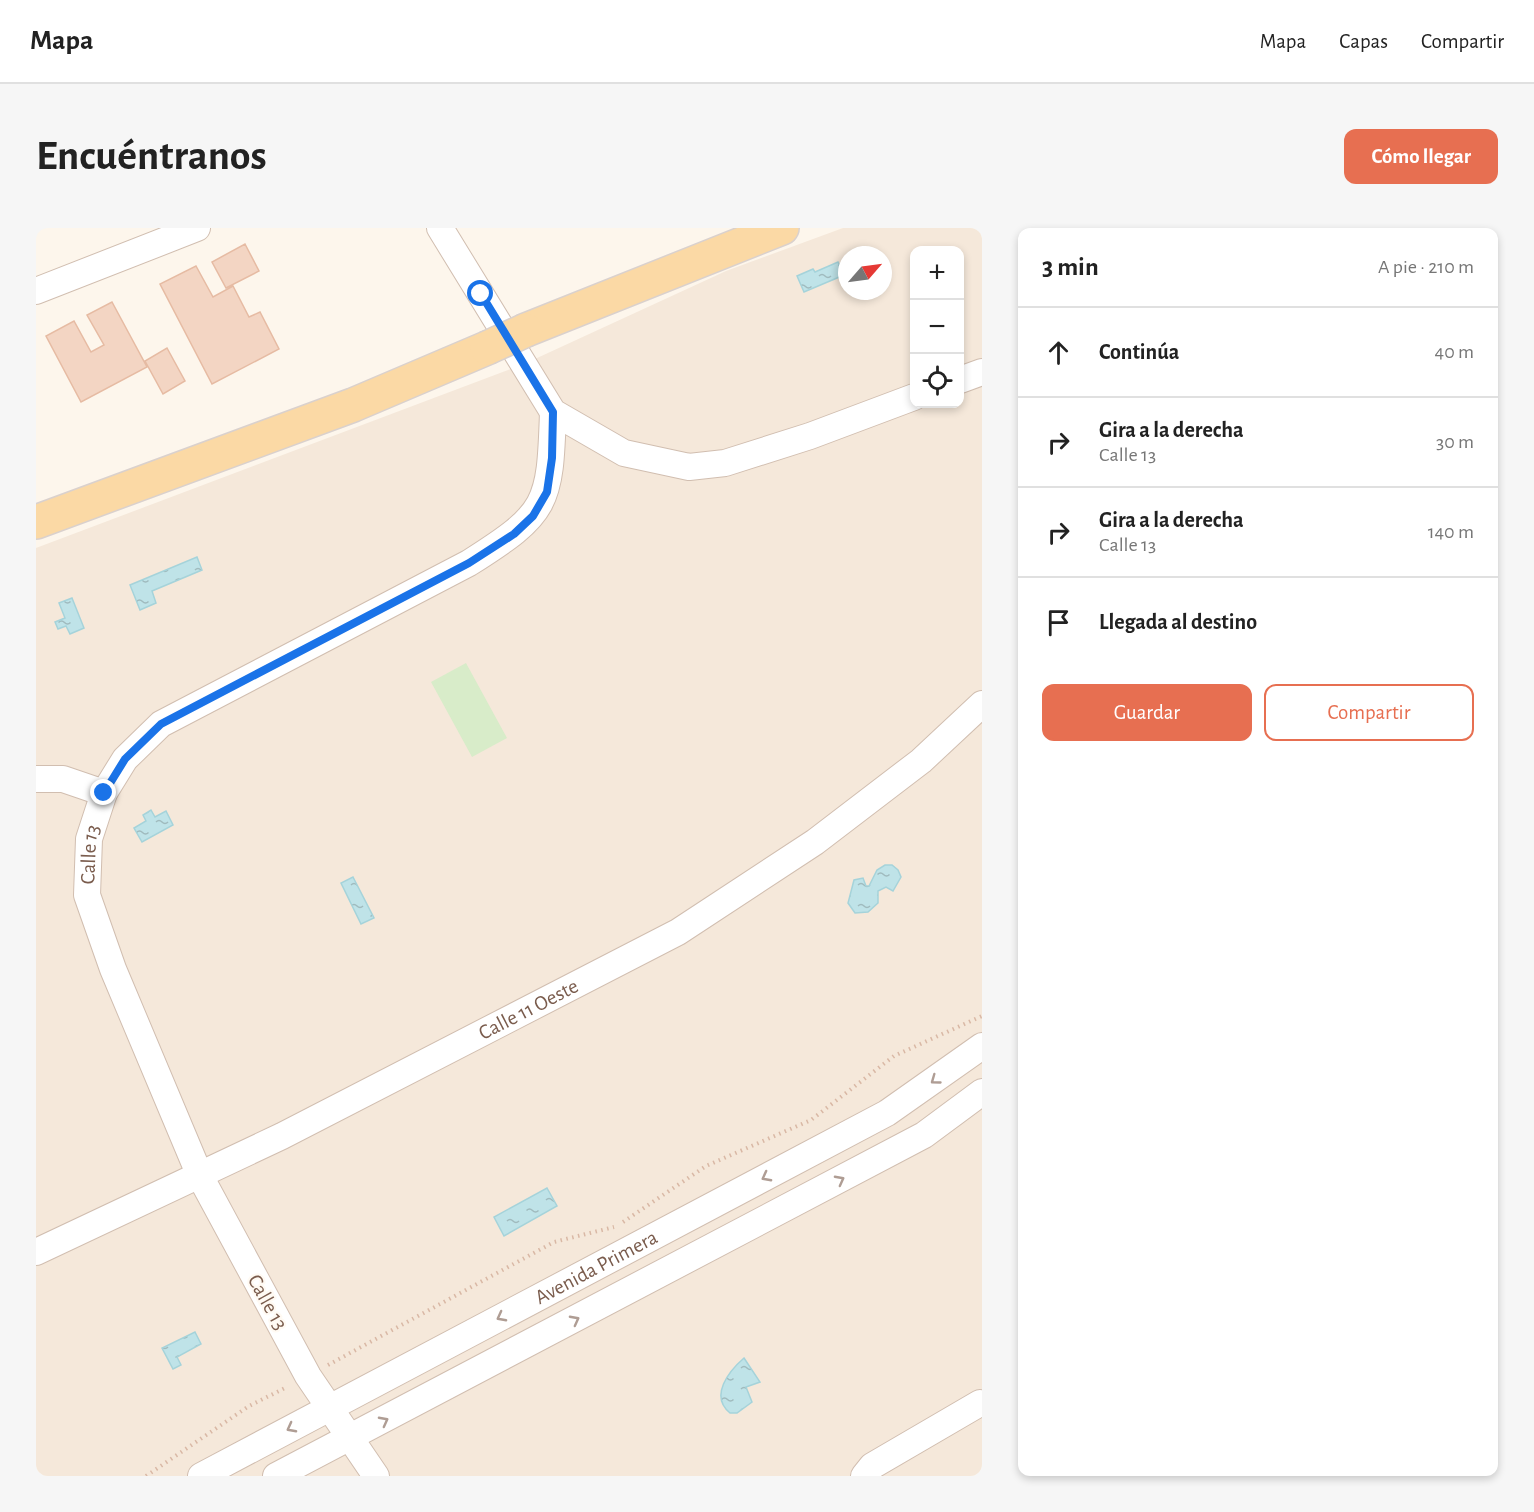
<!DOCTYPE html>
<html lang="es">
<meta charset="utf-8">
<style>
:root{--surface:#fff;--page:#f6f6f6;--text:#222;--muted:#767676;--line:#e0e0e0;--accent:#e76f51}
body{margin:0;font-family:"Alegreya Sans",sans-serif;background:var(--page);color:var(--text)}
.controls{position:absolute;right:18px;top:18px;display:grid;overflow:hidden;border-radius:12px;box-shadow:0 3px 9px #0003}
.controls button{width:54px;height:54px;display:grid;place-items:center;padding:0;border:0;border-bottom:2px solid var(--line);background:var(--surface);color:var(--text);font:30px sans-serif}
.compass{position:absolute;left:802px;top:18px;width:54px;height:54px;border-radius:50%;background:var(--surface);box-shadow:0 3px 9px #0003;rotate:62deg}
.stop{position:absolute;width:18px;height:18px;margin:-14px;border:4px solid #1a73e8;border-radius:50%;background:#fff}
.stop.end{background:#1a73e8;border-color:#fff;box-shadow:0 2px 6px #0008}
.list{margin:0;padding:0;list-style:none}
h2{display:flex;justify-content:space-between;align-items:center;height:78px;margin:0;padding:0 24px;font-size:26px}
h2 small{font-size:20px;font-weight:400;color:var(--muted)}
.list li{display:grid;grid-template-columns:39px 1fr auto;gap:18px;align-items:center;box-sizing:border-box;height:90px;padding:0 24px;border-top:2px solid var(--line)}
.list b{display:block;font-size:22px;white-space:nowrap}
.list p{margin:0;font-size:20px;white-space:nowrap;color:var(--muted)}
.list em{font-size:20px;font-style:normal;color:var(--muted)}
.actions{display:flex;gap:12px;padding:18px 24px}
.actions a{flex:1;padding:14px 0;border:2px solid var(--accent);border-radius:12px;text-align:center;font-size:21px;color:var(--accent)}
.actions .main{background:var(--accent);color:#fff}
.icon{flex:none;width:33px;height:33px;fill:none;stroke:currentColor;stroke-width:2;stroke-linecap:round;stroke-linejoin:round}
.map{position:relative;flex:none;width:946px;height:1248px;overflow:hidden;border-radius:12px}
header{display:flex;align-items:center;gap:36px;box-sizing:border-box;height:84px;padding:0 30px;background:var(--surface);border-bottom:2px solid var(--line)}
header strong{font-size:28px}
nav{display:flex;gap:33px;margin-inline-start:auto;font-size:21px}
.intro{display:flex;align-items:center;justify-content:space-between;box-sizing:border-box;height:144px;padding:0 36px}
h1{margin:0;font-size:42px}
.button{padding:15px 27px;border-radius:12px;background:var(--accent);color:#fff;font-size:21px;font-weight:700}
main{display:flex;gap:36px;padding:0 36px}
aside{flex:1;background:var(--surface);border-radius:12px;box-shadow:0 3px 9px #0003}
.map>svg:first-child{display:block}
.residential{fill:#f5e8da;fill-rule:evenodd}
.garden{fill:#d8ecc9}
.water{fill:url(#water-ripples);stroke:#a5d3da;stroke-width:1.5}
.building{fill:#f3d5c3;stroke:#e6bba3;stroke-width:1.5}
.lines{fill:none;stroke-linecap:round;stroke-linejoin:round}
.minor-casing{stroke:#d1beb0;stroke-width:28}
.major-casing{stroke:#dad1cd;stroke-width:36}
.path{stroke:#d9b8a5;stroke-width:4;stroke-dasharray:1.5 4.5;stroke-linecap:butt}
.minor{stroke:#fff;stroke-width:26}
.major{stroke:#fbd9a5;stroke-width:33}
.major-bridge-casing{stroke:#dad1cd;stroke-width:36;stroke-linecap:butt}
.major-bridge{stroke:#fbd9a5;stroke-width:33}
.oneway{stroke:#af9d94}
.route{stroke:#1a73e8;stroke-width:8}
.labels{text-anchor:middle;stroke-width:4.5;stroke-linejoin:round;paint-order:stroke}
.street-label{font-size:21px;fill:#7a5c4d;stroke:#fffaf3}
</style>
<header>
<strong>Mapa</strong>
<nav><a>Mapa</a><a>Capas</a><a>Compartir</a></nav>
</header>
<div class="intro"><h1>Encuéntranos</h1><a class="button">Cómo llegar</a></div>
<main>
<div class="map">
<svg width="946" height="1248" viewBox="0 0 946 1248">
<defs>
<pattern id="water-ripples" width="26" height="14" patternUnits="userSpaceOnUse" patternTransform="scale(1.5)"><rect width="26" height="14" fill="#bfe3e8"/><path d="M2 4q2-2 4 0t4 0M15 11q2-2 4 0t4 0" fill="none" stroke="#a0bbbe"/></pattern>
</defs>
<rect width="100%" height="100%" fill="#fdf6ec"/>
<path class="residential" d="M807,0h139v1248h-946v-928l488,-184 202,-93zM878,22h46v154h-46zM811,27h36v36h-36z"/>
<path class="garden" d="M430,435l41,75 -35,19 -41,-75z"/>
<path class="water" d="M802,34l6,13 -40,17 -7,-16 16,-7 2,3z
M161,329l5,13 -50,21 4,12 -16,7 -10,-25z
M36,370l12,30 -14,6 -4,-8 -8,3 -3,-7 10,-4 -6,-15z
M115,582l4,7 11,-6 7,14 -31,17 -8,-14 12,-7 -3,-6z
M849,637h7l6,5 3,7 -8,14 -7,-4 -8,4v12l-10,9 -13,1 -7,-10 6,-23 9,-2 3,8h3l8,-16z
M317,649l21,41 -13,6 -20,-41z
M511,960l10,18 -53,30 -10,-19z
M159,1104l6,12 -24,13 4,8 -8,4 -11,-21z
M708,1130l16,24 -14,5 6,15 -15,11h-7c-21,-17 -1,-42 14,-55z"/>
<path class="building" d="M209,16l14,27 -33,17 -14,-26z
M160,38l17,31 20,-11 16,31 11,-5 19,37 -67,35 -52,-100z
M76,74l35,65 -66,35 -35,-66 28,-15 17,31 13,-7 -17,-30z
M131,120l18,33 -22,13 -18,-33z"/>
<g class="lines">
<defs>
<g id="minor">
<path d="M404,0l113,184 71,41 65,14 36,-4 85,-27 104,-39"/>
<path d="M0,63l161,-63"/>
<path d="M924,152l22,-8"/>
<path d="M0,551h27l41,14"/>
<path id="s1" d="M0,1024l246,-116 396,-204 137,-90 106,-81 61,-57"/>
<path id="s2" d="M165,1248l686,-363 95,-67"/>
<path d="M240,1248l648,-341 58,-43"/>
<path id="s3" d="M340,1248l-68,-100 -108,-200 -87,-207 -26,-74 2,-56 15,-46 21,-34 36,-35 308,-161c79,-50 81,-58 84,-151"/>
<path d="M828,1248l8,-10 108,-63"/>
</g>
<path id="major" d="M490,102l256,-102
M0,294l317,-117 134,-57"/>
</defs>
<use href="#minor" class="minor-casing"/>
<use href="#major" class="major-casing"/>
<path class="path" d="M587,994l83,-56 105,-46 83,-64 88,-40
M292,1137l226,-123 60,-15
M110,1248l103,-70 38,-19"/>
<use href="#minor" class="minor"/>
<use href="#major" class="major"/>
<defs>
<path id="major-bridge" d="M451,120l39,-18"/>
</defs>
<use href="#major-bridge" class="major-bridge-casing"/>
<use href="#major-bridge" class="major-bridge"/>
</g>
<defs><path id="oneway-chevron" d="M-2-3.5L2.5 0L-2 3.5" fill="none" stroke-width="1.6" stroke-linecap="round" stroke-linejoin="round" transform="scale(1.5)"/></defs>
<g class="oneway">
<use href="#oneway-chevron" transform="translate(899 852) rotate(144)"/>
<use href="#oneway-chevron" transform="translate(730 949) rotate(152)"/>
<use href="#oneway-chevron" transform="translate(804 952) rotate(-28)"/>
<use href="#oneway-chevron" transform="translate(465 1089) rotate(152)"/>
<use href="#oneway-chevron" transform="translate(539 1092) rotate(-28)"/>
<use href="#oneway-chevron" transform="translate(348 1193) rotate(-28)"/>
<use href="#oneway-chevron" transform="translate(255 1200) rotate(152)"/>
</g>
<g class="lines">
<path class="route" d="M68,565l21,-34 36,-35 308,-161 45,-29 19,-18 14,-24 5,-34 1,-46 -72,-118"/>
</g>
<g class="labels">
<g class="street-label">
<text dy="7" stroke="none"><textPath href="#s3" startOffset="692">Calle 13</textPath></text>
<text dy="7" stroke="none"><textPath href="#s1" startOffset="549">Calle 11 Oeste</textPath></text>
<text dy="7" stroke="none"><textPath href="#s2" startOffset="447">Avenida Primera</textPath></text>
<text transform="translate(232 1074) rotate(61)" y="7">Calle 13</text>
</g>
</g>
</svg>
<div class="controls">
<button>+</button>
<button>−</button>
<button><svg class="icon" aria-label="locate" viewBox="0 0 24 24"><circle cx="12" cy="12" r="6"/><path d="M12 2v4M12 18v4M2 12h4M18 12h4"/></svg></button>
</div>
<svg class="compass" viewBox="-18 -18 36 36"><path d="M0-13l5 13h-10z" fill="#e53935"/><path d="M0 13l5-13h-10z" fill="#767676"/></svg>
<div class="stop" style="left:445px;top:66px"></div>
<div class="stop end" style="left:68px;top:565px"></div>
</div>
<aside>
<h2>3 min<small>A pie · 210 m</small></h2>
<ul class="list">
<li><svg class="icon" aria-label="ahead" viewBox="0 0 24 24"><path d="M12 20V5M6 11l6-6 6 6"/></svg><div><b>Continúa</b></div><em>40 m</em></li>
<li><svg class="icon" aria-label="right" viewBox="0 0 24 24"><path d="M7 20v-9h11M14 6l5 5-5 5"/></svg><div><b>Gira a la derecha</b><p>Calle 13</p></div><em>30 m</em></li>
<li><svg class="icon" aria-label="right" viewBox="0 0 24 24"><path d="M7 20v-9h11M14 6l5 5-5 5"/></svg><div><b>Gira a la derecha</b><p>Calle 13</p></div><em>140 m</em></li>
<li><svg class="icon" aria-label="arrive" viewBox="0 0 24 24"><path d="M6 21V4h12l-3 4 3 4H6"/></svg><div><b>Llegada al destino</b></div></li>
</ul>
<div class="actions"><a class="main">Guardar</a><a>Compartir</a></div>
</aside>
</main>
